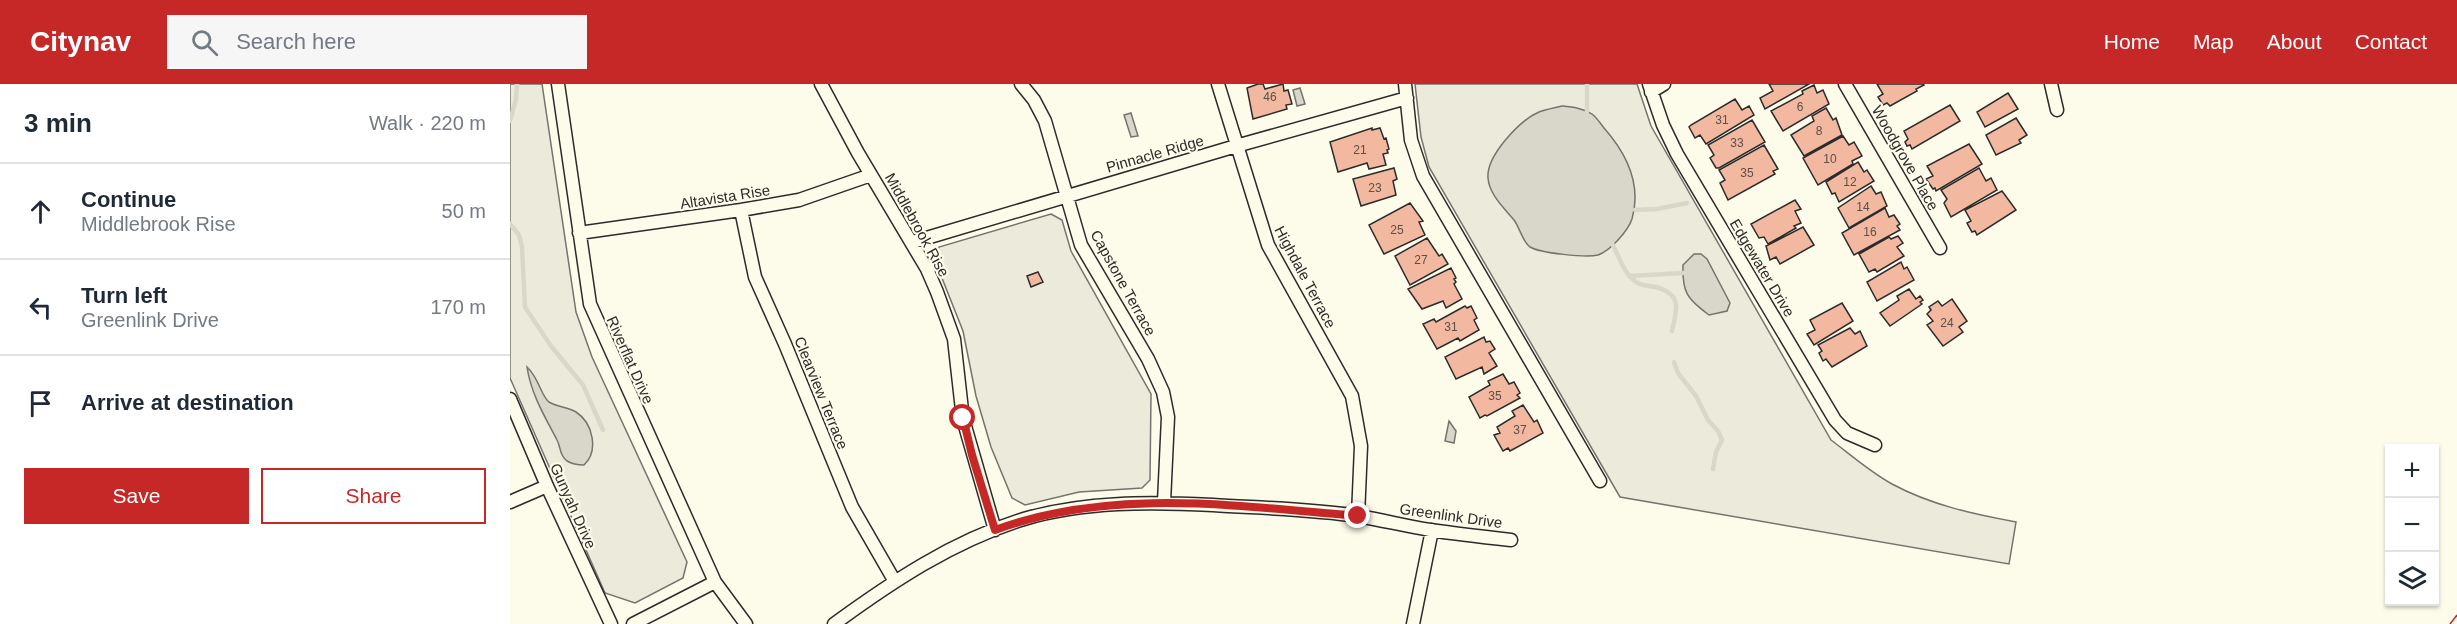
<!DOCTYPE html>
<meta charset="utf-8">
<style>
:root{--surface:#fff;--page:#f6f6f7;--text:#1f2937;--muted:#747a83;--line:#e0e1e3;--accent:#c62828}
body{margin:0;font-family:Helvetica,sans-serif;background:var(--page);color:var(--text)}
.controls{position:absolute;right:18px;bottom:18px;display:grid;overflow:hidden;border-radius:0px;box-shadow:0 2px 4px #0004}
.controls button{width:54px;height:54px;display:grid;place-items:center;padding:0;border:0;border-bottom:2px solid var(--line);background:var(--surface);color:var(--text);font:30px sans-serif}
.stop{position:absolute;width:18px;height:18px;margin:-14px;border:4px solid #c62828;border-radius:50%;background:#fff}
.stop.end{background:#c62828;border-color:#fff;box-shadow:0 2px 6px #0008}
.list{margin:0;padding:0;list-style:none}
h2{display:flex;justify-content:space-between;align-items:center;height:78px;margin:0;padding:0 24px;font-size:26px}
h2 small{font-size:20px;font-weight:400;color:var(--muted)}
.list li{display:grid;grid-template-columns:39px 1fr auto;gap:18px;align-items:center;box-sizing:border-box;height:96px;padding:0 24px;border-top:2px solid var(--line)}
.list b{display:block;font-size:22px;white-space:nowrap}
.list p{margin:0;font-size:20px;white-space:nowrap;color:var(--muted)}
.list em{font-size:20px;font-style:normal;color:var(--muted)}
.actions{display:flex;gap:12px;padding:18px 24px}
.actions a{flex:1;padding:14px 0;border:2px solid var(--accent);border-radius:0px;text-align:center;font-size:21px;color:var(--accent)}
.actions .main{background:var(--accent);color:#fff}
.icon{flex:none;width:33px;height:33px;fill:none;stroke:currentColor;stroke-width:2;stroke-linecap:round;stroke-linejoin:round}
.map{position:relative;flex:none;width:1947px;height:540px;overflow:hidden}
header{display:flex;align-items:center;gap:36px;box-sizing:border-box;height:84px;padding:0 30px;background:var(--accent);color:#fff}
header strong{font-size:28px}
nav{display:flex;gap:33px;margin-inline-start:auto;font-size:21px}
.search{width:420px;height:54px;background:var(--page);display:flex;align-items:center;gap:15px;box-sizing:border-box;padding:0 21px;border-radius:0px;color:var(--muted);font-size:22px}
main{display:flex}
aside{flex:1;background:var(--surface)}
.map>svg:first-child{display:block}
.green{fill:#ecebdb;stroke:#74746e;stroke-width:1.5}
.water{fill:#d8d7c9;stroke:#74746e;stroke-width:1.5}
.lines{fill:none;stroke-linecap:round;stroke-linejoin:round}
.stream{stroke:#d8d7c9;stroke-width:4.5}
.building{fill:#f2b8a0;stroke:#2b2b2b;stroke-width:1.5}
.minor-casing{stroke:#2b2b2b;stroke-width:15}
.minor{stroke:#fdfbea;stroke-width:12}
.power{stroke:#c62828;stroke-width:1.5;stroke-dasharray:21 4.5 3 4.5;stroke-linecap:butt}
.route{stroke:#c62828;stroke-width:8}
.labels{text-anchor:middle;stroke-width:4.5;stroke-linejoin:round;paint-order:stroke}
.number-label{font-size:12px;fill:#5d4e48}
.street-label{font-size:15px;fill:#2b2b2b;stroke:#fdfbea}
</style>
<header>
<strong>Citynav</strong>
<div class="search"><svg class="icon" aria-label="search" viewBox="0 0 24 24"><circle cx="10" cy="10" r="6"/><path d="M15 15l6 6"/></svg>Search here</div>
<nav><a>Home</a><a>Map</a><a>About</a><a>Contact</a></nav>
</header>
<main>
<aside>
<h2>3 min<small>Walk · 220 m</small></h2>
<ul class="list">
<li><svg class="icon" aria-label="ahead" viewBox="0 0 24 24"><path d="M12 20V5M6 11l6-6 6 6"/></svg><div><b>Continue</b><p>Middlebrook Rise</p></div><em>50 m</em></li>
<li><svg class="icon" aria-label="left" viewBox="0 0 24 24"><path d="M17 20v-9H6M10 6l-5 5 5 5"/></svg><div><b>Turn left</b><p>Greenlink Drive</p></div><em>170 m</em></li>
<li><svg class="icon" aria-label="arrive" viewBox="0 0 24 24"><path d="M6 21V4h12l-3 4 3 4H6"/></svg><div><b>Arrive at destination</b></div></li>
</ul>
<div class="actions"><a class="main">Save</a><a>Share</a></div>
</aside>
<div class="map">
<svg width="1947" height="540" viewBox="0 0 1947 540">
<rect width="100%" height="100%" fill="#fdfbea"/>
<path class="green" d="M0,0h32l34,228 16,45 95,205 -4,16 -48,25 -30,-10 -95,-215z
M905,0h222l14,42 180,314c20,15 39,32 61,44 39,21 81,30 124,38l-7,42 -389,-67 -191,-330 -8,-30z
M541,130l11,6 9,31 80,143 -1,86 -8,8 -63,4 -54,13 -13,-7 -21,-51 -15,-51 -13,-65 -29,-73 5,-11z"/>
<path class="water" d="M790,4l5,16 -8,2 -4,-16z
M1052,22c10,1 21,2 30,8 5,4 9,10 12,14 23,26 38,56 28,91 -4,12 -22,32 -34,36 -12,3 -58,-2 -68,-8 -8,-6 -10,-19 -16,-27 -10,-12 -25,-26 -26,-42 -2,-22 32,-58 51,-66 7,-3 15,-4 23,-6z
M621,29l7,23 -7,1 -7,-22z
M1184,170h7l6,5 23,44 -3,8 -18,4c-22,-16 -27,-23 -26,-50z
M17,283c12,11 14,29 22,35 8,5 19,5 27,10 17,11 23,39 8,53 -6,0 -12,-1 -17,-4 -8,-6 -6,-14 -10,-21 -12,-23 -26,-46 -30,-73z
M939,337l7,10 -2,12 -9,-2z"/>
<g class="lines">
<path class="stream" d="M1077,0v28
M0,37l6,-22 1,-15
M1125,126l22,-1 30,-6
M0,140l9,11 3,12 3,60 26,39 32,39 20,45
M1103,161c6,12 12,31 25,38 5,3 13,3 18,4 28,8 20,24 16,44
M1119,192l54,-3
M1164,278l4,11 18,23 12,24 10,11 4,9 -6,12 -3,17"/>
</g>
<path class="building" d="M748,0h5l2,5 18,-5 1,7 4,-1 4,14 -6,1 1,4 -34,10 -6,-31z
M1259,0h40l-44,25 -5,-11 13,-7z
M1367,0h46l1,1 -8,4 1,2 -27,15 -3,-3 -4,2 -5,-8 5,-3z
M1304,1l3,8 6,-3 6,14 -46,27 -12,-20 32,-17 -1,-3z
M1498,9l10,16 -33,18 -8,-15z
M1225,15l7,11 7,-4 5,9 -48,29 -6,-9 -5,3 -6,-11 2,-2z
M1440,21l10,16 -48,28 -2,-4 -3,1 -2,-4 3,-3 -4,-8z
M1316,24l7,12 3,-2 6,17 -38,21 -13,-21 23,-14 -2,-5z
M1506,34l11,17 -8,5 2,3 -25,12 -10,-20z
M1242,36l13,22 -46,26h-3l-6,-10 4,-3 -6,-10z
M862,44v2l8,-2 4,11 2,-1 3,11 -2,1 1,3 -5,1 3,11 -17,4 -2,-6 -29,9 -8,-30z
M1333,52l6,9 5,-3 8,14 -10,5 1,3 -35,21 -15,-27z
M1459,60l13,20 -46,27 -1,-3 -2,1 -7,-10 7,-3 -6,-10z
M1254,61l14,24 -5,2 2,3 -47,26 -8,-17 5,-3 -6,-10z
M1348,78l6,10 3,-2 7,11 -35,21 -4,-9 -3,1 -6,-12z
M884,84l3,11 -4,2 3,14 -35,11 -8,-27z
M1469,84l7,13 5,-3 6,12 -46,27 -7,-14 3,-4 -6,-9z
M1361,102l5,8 5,-2 6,14 -38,22 -11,-20z
M1492,107l14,19 -39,25 -2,-4 -3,1 -5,-9 4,-2 -6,-11z
M1285,116l6,9 -6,2 6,12 -7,3 2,2 -28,16 -4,-7 -5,1 -8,-14z
M900,119l13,18 -4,1 6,13 -41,19 -15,-29z
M1375,124l4,9 5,-2 6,9 -3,2 3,4 -46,25 -12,-22z
M1293,143l11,18 -34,19 -4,-7 -6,3 -4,-14z
M1388,152l5,7 -6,4 7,9 -27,16 -2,-3 -6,3 -10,-18 30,-17 2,2z
M917,154l12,18 3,-2 6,10 -38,21 -15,-29z
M1391,178l3,7 3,-2 7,13 -37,21 -10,-19z
M941,184l5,10 -2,1 2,3 -2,2 8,15 -16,9 -3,-7 -21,8 -14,-20z
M528,188l5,10 -12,5 -4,-11z
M1399,205l7,10 4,-3 3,4 -3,2 2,2 -32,22 -10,-13 19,-13 -2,-4z
M1442,215l15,22 -8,6 4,5 -20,14 -16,-21 6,-4 -6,-7 4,-4 -2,-3 9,-6 4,5z
M1332,219l11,18 -39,24 -7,-11 8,-4 -5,-10z
M955,222l2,2 4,-2 6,12 -3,2 5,10 -19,11 -2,-3 -21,11 -14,-25 11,-5 2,3z
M1340,244l5,6 5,-3 7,15 -35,21 -6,-8 -3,2 -4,-8 3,-2 -4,-6z
M974,253l2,5 4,-1 5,8 -6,4 8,13 -13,8 -2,-7 -26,12 -11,-22z
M993,290l6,10 5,-2 6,11 -3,2 3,3 -33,18 -2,-1 -5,3 -11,-21 21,-12 -2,-4z
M1013,321l11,17 3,-2 6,13 -33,18 -2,-3 -5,3 -9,-16 6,-2 -3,-6 18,-11 -3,-5z"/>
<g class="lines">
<defs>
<path id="minor" d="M48,0l32,220 125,278 31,42
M311,0l37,69 69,116 10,23 17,47 9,80 32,111
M511,0l13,16 11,21 36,124 67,114 15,33 5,25 -4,85
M708,0l50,161 84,151 9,50 -3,70
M895,0l6,56 12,36 177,305
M1139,0l14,41 14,29 158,266 12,13 28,12
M1335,0l95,164
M1541,0l6,26
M1141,8l13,-8
M231,126l14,67 30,67 67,163 42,73
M69,149l162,-23 58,-10 72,-25
M403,158l323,-96 171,-48
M0,315l37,87 64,138
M0,418l37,-16
M123,540l82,-42
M324,540c59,-43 119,-83 190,-105 61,-18 126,-17 189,-14 48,3 98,4 145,11 24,4 48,10 72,14 27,4 54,7 81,10
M903,540l19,-94"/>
</defs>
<use href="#minor" class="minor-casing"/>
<use href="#minor" class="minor"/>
<path class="power" d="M1940,540l7,-9"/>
</g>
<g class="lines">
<path class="route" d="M453,334l9,37 23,75c117,-43 242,-24 363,-14"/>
</g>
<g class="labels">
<g class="number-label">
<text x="760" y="17">46</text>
<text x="1290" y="27">6</text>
<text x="1212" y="40">31</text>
<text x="1309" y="51">8</text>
<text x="1227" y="63">33</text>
<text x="850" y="70">21</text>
<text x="1320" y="79">10</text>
<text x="1237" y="93">35</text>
<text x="1340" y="102">12</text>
<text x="865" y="108">23</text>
<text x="1353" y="127">14</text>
<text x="887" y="150">25</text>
<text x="1360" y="152">16</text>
<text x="911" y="180">27</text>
<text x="1437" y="243">24</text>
<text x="941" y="247">31</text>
<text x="985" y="316">35</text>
<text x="1010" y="350">37</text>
</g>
<g class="street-label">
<text transform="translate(645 70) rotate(-16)" y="5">Pinnacle Ridge</text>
<text transform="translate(1395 74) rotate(60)" y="5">Woodgrove Place</text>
<text transform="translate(215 113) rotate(-9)" y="5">Altavista Rise</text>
<text transform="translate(407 141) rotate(61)" y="5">Middlebrook Rise</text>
<text transform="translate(1252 184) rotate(59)" y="5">Edgewater Drive</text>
<text transform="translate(795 193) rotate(62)" y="5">Highdale Terrace</text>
<text transform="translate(613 199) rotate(61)" y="5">Capstone Terrace</text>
<text transform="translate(120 276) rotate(66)" y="5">Riverflat Drive</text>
<text transform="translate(311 309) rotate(68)" y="5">Clearview Terrace</text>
<text transform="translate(63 422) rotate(66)" y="5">Gunyah Drive</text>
<text transform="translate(941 432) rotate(8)" y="5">Greenlink Drive</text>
</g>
</g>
</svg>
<div class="controls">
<button>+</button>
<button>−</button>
<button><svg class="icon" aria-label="layers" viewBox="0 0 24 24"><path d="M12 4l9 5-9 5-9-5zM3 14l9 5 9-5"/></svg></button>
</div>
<div class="stop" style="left:453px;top:334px"></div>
<div class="stop end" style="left:848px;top:432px"></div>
</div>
</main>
